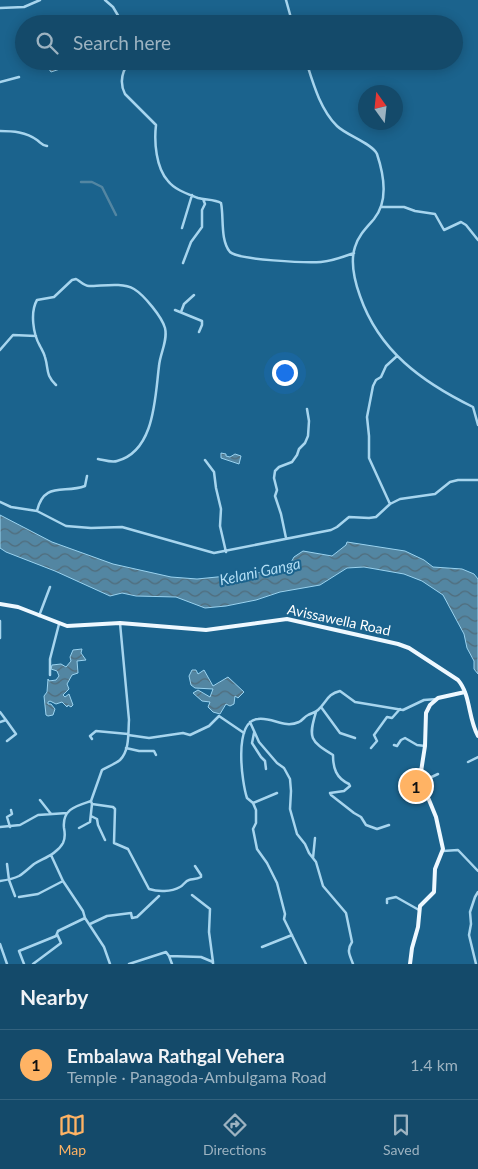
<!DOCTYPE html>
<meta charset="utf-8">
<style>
:root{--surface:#144a6a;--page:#215472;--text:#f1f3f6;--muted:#9db3c1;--line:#33627e;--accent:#ffb364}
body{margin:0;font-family:Lato,sans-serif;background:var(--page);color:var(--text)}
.compass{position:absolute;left:358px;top:85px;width:45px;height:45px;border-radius:50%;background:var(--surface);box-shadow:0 2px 12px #0003;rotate:345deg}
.you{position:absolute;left:284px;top:372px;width:18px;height:18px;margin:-12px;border:4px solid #fff;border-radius:50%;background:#1a73e8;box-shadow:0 0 0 8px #1a73e833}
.badge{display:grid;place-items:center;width:32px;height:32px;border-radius:50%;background:var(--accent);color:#111;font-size:16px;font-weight:700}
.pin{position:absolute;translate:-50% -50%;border:2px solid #fff;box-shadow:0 1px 5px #0006}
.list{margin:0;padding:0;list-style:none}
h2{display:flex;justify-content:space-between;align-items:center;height:65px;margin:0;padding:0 20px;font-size:21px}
h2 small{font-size:16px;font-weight:400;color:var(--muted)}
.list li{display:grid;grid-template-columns:32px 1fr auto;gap:15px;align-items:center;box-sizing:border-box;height:70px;padding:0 20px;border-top:1px solid var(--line)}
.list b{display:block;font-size:19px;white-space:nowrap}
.list p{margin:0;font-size:16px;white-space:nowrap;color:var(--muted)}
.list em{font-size:16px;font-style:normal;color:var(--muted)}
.icon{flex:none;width:28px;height:28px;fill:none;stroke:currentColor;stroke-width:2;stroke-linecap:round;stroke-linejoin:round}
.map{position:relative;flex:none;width:478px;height:964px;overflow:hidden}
.search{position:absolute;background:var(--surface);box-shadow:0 2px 12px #0003;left:15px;right:15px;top:15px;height:55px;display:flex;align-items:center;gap:12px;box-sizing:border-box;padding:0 18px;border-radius:28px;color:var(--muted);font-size:19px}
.sheet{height:135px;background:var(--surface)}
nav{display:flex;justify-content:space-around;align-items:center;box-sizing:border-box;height:70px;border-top:1px solid var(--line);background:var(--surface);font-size:14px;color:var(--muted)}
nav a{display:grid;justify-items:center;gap:2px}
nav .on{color:var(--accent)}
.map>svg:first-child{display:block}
.water{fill:url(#water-waves);stroke:#9ad3f0}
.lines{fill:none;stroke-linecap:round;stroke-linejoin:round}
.canal{stroke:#5386a2;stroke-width:2.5}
.minor{stroke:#a7d5ee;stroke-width:2.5}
.major{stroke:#eef8ff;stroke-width:4}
.labels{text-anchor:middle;stroke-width:4;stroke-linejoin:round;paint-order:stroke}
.street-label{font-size:14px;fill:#fff;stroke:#1b638d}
.water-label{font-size:15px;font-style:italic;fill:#b3def5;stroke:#1b638d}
</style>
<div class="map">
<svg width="478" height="964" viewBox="0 0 478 964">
<defs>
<pattern id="water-waves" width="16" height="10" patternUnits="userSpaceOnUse" patternTransform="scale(1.25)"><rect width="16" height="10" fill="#5386a2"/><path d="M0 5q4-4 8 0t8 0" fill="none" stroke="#506c7b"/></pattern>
</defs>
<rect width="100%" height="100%" fill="#1b638d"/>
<path class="water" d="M43,61h22l1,1 -6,7 -9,3z
M221,453l5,1v2l4,1 5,-3 6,2 -2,8 -18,-6z
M0,515l52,27 61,22 58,13 26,2 60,-6 32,-7 5,-9 9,-6 29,5 14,-11 1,-3 58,9 19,9 9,7 29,2 12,5 4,5v95l-4,-5v-8l-7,-13 -3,-14 -21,-39 -21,-14 -18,-7 -40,-7 -17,1 -27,17 -40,7 -24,8 -30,6 -21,2 -29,-11 -40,-1 -14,-3 -12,3 -55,-25 -49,-19 -6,-4z
M82,649l-1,4 5,7 -9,1 1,12 -6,2 -5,9 2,5 -6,6 2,2 4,-3 4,11 -2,2 -3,-2 -1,2 -5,-5 -6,2 -6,-3 -2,1v2h3l4,5 -2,6 -5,1 -2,-1 -2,-19 3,-4 1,-13 1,2 7,-1 3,-4 -2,-5 -6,-2 1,-4 9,-1 5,3 5,-6 -1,-4 3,-7z
M192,670h4l2,4 6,-4 9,16 15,-9 16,15 -6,6 -3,-2 -1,8 -4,2 -4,-2 -6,10 -7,-2 -5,-5 2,-5 -8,-1 -9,-8 5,-3 12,7 3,-8 -18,-1 -4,-3 -2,-9z"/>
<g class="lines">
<path class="canal" d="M81,182h11l10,5 14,28"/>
<path class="minor" d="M105,0l8,7 10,17
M286,0l5,18 5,6
M0,8l24,-1 16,-7
M130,61c-8,10 -11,21 -5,33l31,31c-2,17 0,43 12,56 7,9 20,13 30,17 8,2 17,1 23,5 3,14 -1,37 9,49 8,8 77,11 91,10 11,-1 22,-5 33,-9
M306,61c7,22 14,48 31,65 9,9 36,18 40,28 7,21 12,47 -3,65 -8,9 -16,17 -19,28 -5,15 0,35 5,49 19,55 62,86 113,111l5,18
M0,82l19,-5
M0,131c13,0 26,1 37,9 4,3 4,5 10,6
M382,207h22l11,4 20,3 9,16 17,-8 5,3 12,15
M182,228l10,-33
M183,263l8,-21 11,-15v-17l3,-6 -2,-5
M175,310l27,11v4l-3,7
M181,312l3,-8 10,-9
M0,350l13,-15 23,1
M56,385c-11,-11 -7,-15 -11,-28 -1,-4 -3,-7 -5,-11 -7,-12 -10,-34 -3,-46l17,-3 18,-17 4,-1c4,2 8,7 13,7 14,0 33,-4 45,3 10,6 28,28 31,39 3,13 -5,25 -6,38 -4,31 -4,85 -42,95 -5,2 -13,-1 -19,-2
M205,460l9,12 2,16 5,21 -1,17 6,26
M0,502l11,5 26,4 29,15 25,2 31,-1 92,26 117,-23 6,-3 12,-10 20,1 7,-1 14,-13 10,-5 35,-5 15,-12 8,-2h20
M390,504l-21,-46v-22l-2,-19 6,-31 3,-6 5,-3 5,-11 11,-10
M37,511c7,-30 27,-17 48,-25l2,-10
M286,538l-5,-24 -6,-18 2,-6 -3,-12 1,-7 4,-4 13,-5 5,-7 2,-6 6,-6 3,-7 1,-15 -2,-12
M39,616l11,-29
M0,621v17
M50,675v-16l9,-35
M321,707l19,26 15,5
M0,712l6,8 -6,2
M316,712c-8,26 -6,29 17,43 0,13 3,23 16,29l1,2 -6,5 -14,2 1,2 23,18 7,4 5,8 11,4 12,-4
M6,720l10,14 -9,7
M250,722l9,20 18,21 7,5 6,11 1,12 -1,18 7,25 8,10 4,9 7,9 7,24 23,27 6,29c-6,9 -2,13 1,22
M254,733l-2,10 9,14 4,4 1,8
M128,735l21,3 34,-5 7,2 19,-9 10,-10 25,17
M92,739l-2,-3 6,-5 32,3
M394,745l3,1 4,-6 4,-2 12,7 8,1
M126,748l13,3h15l2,4
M371,748l6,-7 -3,-6 13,-18 5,1 8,-9
M468,762l10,-5
M421,782l17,-8
M40,800l11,14
M91,801l1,3 21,3 2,2 -1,34 14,6 21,40c9,3 22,3 31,-2 4,-2 5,-6 9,-7 5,-1 8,-1 12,-3v-2l-6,-9
M253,803l24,-10
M91,816l6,3 1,6 7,15
M0,827l20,-2 18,-10 29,-2
M10,827l-3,-10 5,-3 -1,-4
M79,828l11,-6 2,-18
M443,851l15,-1 20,21
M51,855l12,26 20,30 2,7 19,29 6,17
M313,858l2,-20
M7,864l2,16 6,16
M0,881c7,-1 13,-2 19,-5 5,-3 10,-8 15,-12 10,-6 23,-10 29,-21 2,-4 2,-10 1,-15 -2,-19 12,-22 27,-27l11,-31c5,-3 13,-6 18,-10 10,-10 8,-28 9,-40l-9,-97
M192,895l18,14 -1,23 4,30
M19,897l19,-3 25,-13
M387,903v-4l9,-2 23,13
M90,924l17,-8 24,-3 1,5 5,-1 22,-21
M0,944l7,20
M262,947l30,-12
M169,956l32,1 12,5v2
M24,964l-5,-13 37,-15 2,-5 27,-13
M33,964l28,-21 -4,-9
M129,964l37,-12 3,4 3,8
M306,964l-22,-45 1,-5 -8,-31 -10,-20 -10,-14 -4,-20 3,-6v-13l-3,-7 -6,-5c-5,-15 -14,-77 11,-79 15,-2 26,10 41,3 4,-2 5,-5 9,-7 3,-2 7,-2 10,-5 9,-8 9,-16 22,-19l15,11 48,8 21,-10 13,-1
M476,964l-7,-29 2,-11 -1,-12 5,-15 3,-5"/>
<path class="major" d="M0,604l18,3 49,19 53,-3 86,7 81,-11 111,25 11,4 49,32c13,15 10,39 20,56
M410,964l2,-16 6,-21 2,-21 14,-14 1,-23 8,-20 -7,-32 -16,-39 5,-32 1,-33 4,-8 8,-7 27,-6"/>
</g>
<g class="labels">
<g class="street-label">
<text transform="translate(339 620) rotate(12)" y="5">Avissawella Road</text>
</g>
<g class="water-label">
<text transform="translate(260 572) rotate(-12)" y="5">Kelani Ganga</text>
</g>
</g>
</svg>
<svg class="compass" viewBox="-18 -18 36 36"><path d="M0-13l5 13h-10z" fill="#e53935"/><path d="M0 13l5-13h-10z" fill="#9db3c1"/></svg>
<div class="you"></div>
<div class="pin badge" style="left:416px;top:786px">1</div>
<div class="search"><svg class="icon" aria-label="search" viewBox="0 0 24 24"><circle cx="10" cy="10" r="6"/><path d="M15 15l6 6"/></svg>Search here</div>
</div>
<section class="sheet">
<h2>Nearby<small></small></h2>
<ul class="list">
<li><span class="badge">1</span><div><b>Embalawa Rathgal Vehera</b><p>Temple · Panagoda-Ambulgama Road</p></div><em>1.4 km</em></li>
</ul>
</section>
<nav>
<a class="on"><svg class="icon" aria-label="map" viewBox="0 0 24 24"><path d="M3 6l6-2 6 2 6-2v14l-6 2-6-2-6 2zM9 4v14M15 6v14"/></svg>Map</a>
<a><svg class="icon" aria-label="directions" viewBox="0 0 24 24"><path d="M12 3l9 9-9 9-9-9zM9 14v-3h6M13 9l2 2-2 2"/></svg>Directions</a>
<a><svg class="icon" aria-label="saved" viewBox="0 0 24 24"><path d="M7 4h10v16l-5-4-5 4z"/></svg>Saved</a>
</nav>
